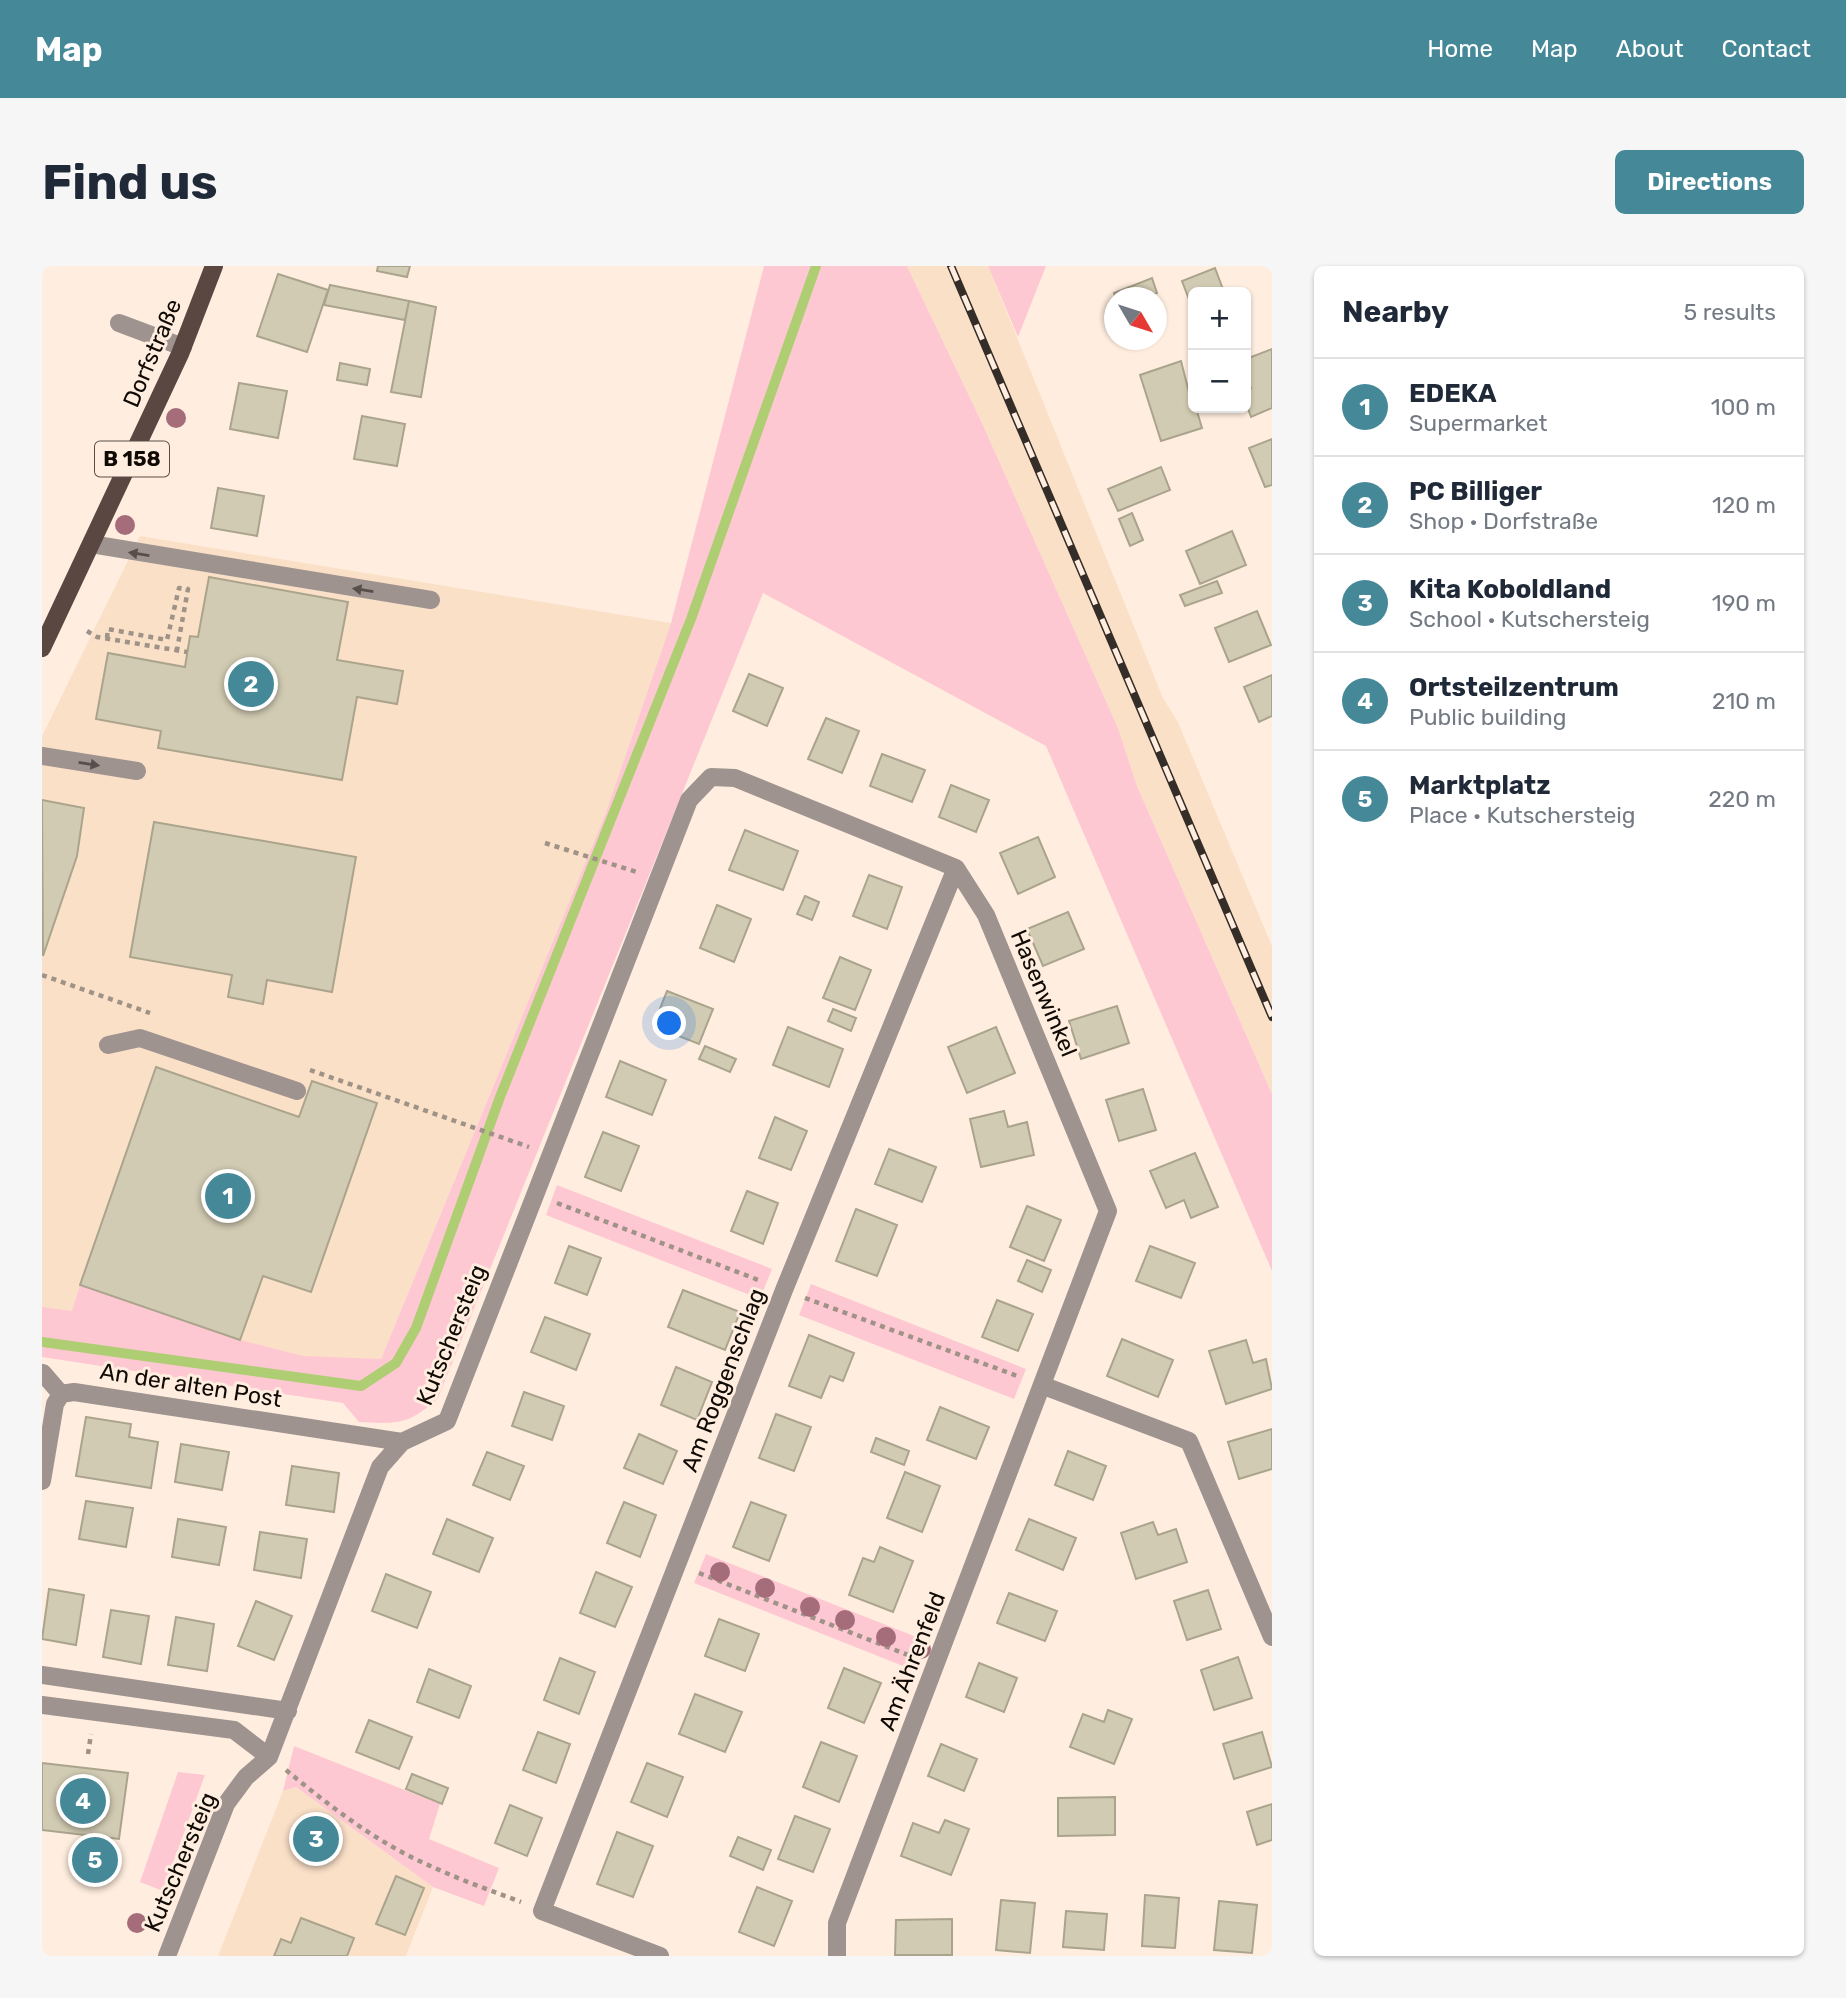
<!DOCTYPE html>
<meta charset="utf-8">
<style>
:root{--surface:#fff;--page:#f6f6f7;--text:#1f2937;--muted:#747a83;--line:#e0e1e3;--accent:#458897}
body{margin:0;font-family:Rubik,sans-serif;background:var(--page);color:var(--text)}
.controls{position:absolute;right:21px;top:21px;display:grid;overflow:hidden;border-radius:10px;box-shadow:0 2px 5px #0004}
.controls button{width:63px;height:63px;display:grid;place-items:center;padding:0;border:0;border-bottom:2px solid var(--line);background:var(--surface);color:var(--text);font:35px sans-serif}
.compass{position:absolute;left:1062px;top:21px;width:63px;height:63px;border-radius:50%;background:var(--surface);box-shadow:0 2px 5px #0004;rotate:129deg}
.you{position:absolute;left:628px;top:758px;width:24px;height:24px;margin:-18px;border:5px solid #fff;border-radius:50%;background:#1a73e8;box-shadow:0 0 0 10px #1a73e833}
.badge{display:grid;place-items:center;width:46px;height:46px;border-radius:50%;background:var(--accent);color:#fff;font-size:23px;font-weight:700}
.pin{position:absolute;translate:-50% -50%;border:4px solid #fff;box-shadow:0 2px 7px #0006}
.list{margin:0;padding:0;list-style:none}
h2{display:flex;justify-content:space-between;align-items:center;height:91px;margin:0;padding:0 28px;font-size:30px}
h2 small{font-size:23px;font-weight:400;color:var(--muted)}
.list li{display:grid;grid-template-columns:46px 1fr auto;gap:21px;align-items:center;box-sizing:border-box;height:98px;padding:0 28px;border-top:2px solid var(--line)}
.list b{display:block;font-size:26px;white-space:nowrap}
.list p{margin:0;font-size:23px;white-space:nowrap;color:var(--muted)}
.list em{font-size:23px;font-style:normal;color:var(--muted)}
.map{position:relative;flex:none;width:1230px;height:1690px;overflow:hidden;border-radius:10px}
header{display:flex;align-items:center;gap:42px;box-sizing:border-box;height:98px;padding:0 35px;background:var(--accent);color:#fff}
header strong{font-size:33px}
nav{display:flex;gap:38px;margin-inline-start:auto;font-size:24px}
.intro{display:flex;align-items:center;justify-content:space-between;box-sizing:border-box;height:168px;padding:0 42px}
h1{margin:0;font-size:49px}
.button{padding:18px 32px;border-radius:10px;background:var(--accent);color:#fff;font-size:24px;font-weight:700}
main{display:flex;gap:42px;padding:0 42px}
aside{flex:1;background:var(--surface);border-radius:10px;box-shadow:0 2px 5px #0004}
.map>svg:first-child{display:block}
.built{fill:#fbe0c8}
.green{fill:#fec8d3}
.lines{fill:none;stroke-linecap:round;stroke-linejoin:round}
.stream{stroke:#afce73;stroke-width:10}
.building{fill:#d2cbb3;stroke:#aba48c;stroke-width:2}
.path{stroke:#9f9287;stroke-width:4.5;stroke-dasharray:5 5;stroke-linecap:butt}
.minor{stroke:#9f9390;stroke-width:18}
.major{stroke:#5b4742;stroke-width:18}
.rail-casing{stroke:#352d27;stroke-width:8}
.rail{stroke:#ffeedf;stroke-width:5;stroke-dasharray:16;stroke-linecap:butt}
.tree{fill:#a56c7a}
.oneway{fill:#584e4a}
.labels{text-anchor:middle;stroke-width:6;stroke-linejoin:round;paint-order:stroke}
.shield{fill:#ffeedf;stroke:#584e46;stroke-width:2}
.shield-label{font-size:21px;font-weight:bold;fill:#100a05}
.street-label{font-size:23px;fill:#100a05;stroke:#ffeedf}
</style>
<header>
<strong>Map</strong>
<nav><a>Home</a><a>Map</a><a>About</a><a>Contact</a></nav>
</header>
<div class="intro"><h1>Find us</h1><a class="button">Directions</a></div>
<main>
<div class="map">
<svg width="1230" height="1690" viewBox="0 0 1230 1690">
<rect width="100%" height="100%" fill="#ffeedf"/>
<path class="built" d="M865,0h81l175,432 15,24 94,224v148l-135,-308 -19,-58 -136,-305z
M98,270l531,87 -66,192 -224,544 -20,27 -319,-45v-605z
M254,1521l137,100 -27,69h-188l65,-165z"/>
<path class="green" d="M722,0h143l75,157 136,305 19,58 135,308v177l-226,-525 -283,-153 -325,805c-29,27 -41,26 -79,24l-16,-19 -301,-46v-50l30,4 8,-26 160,55 63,16 78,3 224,-544 66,-192z
M946,0h58l-28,71z
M515,919l215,84 -12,30 -214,-84z
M769,1018l215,85 -12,30 -215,-84z
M664,1288l213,84 -11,30 -214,-85z
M252,1480l146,58 -11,35 70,29 -15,38 -51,-19 -137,-100 -13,4z
M136,1506l27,3 -42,116 -23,-9z"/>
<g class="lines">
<path class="stream" d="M0,1076l319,44 35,-23 20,-35 84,-231 191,-478 125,-353"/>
</g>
<path class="building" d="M336,0h32l-3,11 -30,-6z
M1173,2l9,24h-31v18l-11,-29z
M236,8l50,16 -21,62 -50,-16z
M1110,12l5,15 -12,5h-29l-2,-5z
M288,19l79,16 -4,19 -81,-15z
M367,35l27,6 -15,90 -30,-5z
M1230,83v59l-21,9 -5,-14v-12l5,-3 -5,-12v-17z
M1139,95l12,47h3l6,20 -41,13 -21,-66z
M298,97l30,6 -3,16 -30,-5z
M197,117l48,8 -9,47 -48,-9z
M320,150l43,8 -8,42 -43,-7z
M1230,173v46l-7,2 -16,-39z
M1119,201l9,23 -52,21 -10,-22z
M176,222l46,8 -7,40 -46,-8z
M1090,247l11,27 -13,6 -11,-27z
M1190,265l14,34 -46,19 -14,-33z
M167,311l139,25 -11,58 66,11 -6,33 -40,-7 -15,83 -184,-32 3,-17 -65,-12 12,-66 77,14 5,-31 8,1z
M1175,315l5,12 -37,13 -5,-11z
M1215,345l14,34 -42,17 -14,-34z
M707,408l34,14 -16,38 -34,-15z
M1230,409v41l-13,6 -15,-35z
M784,452l33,13 -17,42 -34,-14z
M840,488l43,16 -13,32 -42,-16z
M909,519l38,15 -13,32 -37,-15z
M0,534l42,8 -7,48 -34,100z
M112,556l202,35 -24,135 -65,-12 -4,24 -35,-7 4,-22 -102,-18z
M703,564l53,21 -15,39 -54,-20z
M996,571l17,40 -37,17 -18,-41z
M827,609l33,12 -15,42 -34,-13z
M763,630l14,6 -7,18 -15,-6z
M675,639l34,14 -17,43 -34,-14z
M1026,646l16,37 -41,17 -16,-37z
M798,691l31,13 -16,40 -32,-12z
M625,725l46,18 -14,35 -46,-18z
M1075,740l12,37 -48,16 -12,-38z
M791,743l23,9 -5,13 -23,-10z
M746,761l55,22 -14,38 -56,-22z
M954,761l19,46 -48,20 -19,-46z
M663,780l31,13 -6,13 -31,-13z
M578,795l46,19 -14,35 -46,-18z
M114,801l143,50 13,-36 65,22 -66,189 -48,-16 -23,64 -160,-55z
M1101,823l13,41 -37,11 -13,-41z
M962,845l4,16 19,-5 7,33 -53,12 -11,-48z
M733,851l32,14 -16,39 -32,-12z
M561,866l36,14 -18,45 -36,-14z
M847,883l47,18 -14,35 -47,-18z
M1153,887l23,54 -27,11 -7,-18 -18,8 -16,-37z
M705,925l31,12 -15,41 -32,-13z
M985,940l34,14 -17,41 -34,-14z
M814,943l41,16 -20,51 -41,-15z
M527,980l32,12 -14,37 -32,-12z
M1108,980l45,17 -14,35 -45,-17z
M985,994l24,10 -9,22 -24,-11z
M641,1024l57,22 -15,38 -57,-23z
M955,1034l36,14 -15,37 -36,-14z
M503,1051l45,17 -14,36 -45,-18z
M767,1069l45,18 -11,28 -13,-5 -9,22 -32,-12z
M1080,1073l51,21 -15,37 -51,-21z
M1204,1074l7,23 13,-4 6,30 -46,15 -17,-53z
M634,1101l36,15 -15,38 -36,-15z
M482,1126l40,14 -12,34 -40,-14z
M898,1141l49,20 -13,32 -49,-19z
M734,1148l35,13 -17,44 -35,-13z
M44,1151l45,7 -2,13 29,5 -7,46 -75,-12z
M1230,1163v40l-33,10 -11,-37z
M597,1168l38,17 -14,33 -39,-16z
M834,1172l33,13 -5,14 -33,-13z
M139,1178l48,8 -7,38 -47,-8z
M1026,1185l38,15 -13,34 -38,-15z
M445,1186l37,14 -14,34 -37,-15z
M250,1200l47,7 -5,39 -48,-7z
M863,1206l35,14 -18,46 -35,-14z
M44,1235l47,7 -7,39 -47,-8z
M582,1236l32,13 -16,42 -33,-14z
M709,1236l35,13 -17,46 -36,-14z
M136,1253l48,8 -7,38 -47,-8z
M405,1253l46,19 -14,34 -46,-18z
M987,1253l47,19 -13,32 -47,-20z
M1111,1256l5,13 18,-6 11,33 -51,17 -15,-46z
M218,1266l47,7 -6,39 -47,-8z
M838,1281l33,14 -20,51 -44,-17 14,-37 11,4z
M554,1306l36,15 -17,40 -35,-14z
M344,1308l45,18 -14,36 -45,-17z
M7,1323l35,6 -8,50 -34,-6z
M1166,1324l13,39 -34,11 -13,-39z
M967,1327l48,18 -12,30 -48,-18z
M214,1335l36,15 -18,44 -36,-14z
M69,1344l38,6 -8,48 -38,-7z
M134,1351l38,7 -7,47 -39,-6z
M677,1353l40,15 -14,37 -40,-15z
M1196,1391l14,41 -38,12 -13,-40z
M518,1392l35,14 -16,42 -35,-14z
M937,1397l38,15 -13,34 -38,-15z
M802,1402l37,15 -17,40 -36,-15z
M387,1403l42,17 -12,32 -42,-16z
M653,1428l47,18 -17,40 -46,-18z
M1066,1444l24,9 -18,45 -44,-17 13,-33 21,8z
M327,1454l43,17 -13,32 -43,-17z
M496,1466l32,12 -14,39 -33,-13z
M1220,1466l10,35 -38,12 -11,-35z
M779,1476l36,14 -18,46 -36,-15z
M899,1478l36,15 -13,32 -36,-15z
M0,1497l86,10 -9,66 -77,-9z
M605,1497l36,14 -16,40 -36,-15z
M370,1508l36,14 -6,16 -36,-15z
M1073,1531v38l-57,1v-38z
M1230,1538v36l-15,5 -10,-33z
M468,1539l32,13 -15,38 -32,-13z
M753,1550l35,13 -17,43 -35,-13z
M903,1554l24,9 -18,46 -50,-19 12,-33 26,10z
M575,1566l36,14 -20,51 -36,-13z
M696,1571l33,13 -8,20 -33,-14z
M354,1610l28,12 -19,47 -29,-11z
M715,1621l35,14 -18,45 -35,-14z
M1103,1629l34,3 -4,50 -33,-2z
M959,1634l34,3 -5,50 -34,-3z
M1177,1635l38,4 -5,48 -38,-3z
M1024,1645l41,3 -3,36 -41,-3z
M259,1652l53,20 -7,18h-73l7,-17 10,4z
M910,1653v36h-57l1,-35z"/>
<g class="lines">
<path class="path" d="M45,365l10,6 90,15
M65,372l1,-9 59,11 12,-52 9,1 -11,61
M503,577l92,29
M0,709l108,38
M268,804l219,77
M515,937l204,78
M763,1032l215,79
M657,1307l214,84
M46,1488l3,-20
M244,1504c46,38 94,75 149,98 28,13 57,23 86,34"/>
<path class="minor" d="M77,57l64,24
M49,278l340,56
M0,490l95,15
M66,779l32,-7 157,53
M1,1107l18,21
M1002,1120l145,55 83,196
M0,1215l13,-77 6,-10 13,-2 328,50
M0,1409l246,36
M0,1439l192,25 35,27
M125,1690l59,-152 20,-27 23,-20 111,-290 22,-25 45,-21 242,-621 22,-23 24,1 221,90 30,47 122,296 -271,712v33
M618,1690l-118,-45 242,-621 172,-422"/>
<path class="major" d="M0,382l138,-294 34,-88"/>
<defs>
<path id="rail" d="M909,0l321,751"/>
</defs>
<use href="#rail" class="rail-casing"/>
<use href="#rail" class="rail"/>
</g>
<g class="tree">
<circle cx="134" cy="152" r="10"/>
<circle cx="111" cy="199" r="10"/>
<circle cx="83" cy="259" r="10"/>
<circle cx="678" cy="1306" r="10"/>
<circle cx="723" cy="1322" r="10"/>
<circle cx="768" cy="1341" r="10"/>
<circle cx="803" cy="1354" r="10"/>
<circle cx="844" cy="1371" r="10"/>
<circle cx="879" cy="1383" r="10"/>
<circle cx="95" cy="1657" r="10"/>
</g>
<defs><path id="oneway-solid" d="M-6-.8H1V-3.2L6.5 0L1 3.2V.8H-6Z" transform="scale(1.75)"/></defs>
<g class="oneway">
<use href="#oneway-solid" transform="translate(97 288) rotate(-171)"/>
<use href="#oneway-solid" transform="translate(321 324) rotate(-171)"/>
<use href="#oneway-solid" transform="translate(47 498) rotate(9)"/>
</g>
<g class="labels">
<rect class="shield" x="53" y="175.5" width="74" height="35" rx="5"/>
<g class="shield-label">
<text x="90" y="200">B 158</text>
</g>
<g class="street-label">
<text transform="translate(110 87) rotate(-67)" y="8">Dorfstraße</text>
<text transform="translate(1002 727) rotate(67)" y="8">Hasenwinkel</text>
<text transform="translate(409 1069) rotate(-68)" y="8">Kutschersteig</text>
<text transform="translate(681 1114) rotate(-69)" y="8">Am Roggenschlag</text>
<text transform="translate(149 1119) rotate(9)" y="8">An der alten Post</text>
<text transform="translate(870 1395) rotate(-69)" y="8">Am Ährenfeld</text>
<text transform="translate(138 1596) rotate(-67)" y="8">Kutschersteig</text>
</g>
</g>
</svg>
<div class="controls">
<button>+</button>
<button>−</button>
</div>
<svg class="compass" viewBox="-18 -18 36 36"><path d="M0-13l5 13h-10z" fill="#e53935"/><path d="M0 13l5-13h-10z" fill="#747a83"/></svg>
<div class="you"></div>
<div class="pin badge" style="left:186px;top:930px">1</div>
<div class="pin badge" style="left:209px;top:418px">2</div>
<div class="pin badge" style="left:274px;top:1573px">3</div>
<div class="pin badge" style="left:41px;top:1535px">4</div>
<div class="pin badge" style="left:53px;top:1594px">5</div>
</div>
<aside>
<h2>Nearby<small>5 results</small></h2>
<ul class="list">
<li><span class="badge">1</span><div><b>EDEKA</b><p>Supermarket</p></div><em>100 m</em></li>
<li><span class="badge">2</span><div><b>PC Billiger</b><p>Shop · Dorfstraße</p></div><em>120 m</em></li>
<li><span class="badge">3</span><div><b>Kita Koboldland</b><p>School · Kutschersteig</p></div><em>190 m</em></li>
<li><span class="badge">4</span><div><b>Ortsteilzentrum</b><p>Public building</p></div><em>210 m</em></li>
<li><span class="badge">5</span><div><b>Marktplatz</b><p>Place · Kutschersteig</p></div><em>220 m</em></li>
</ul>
</aside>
</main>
